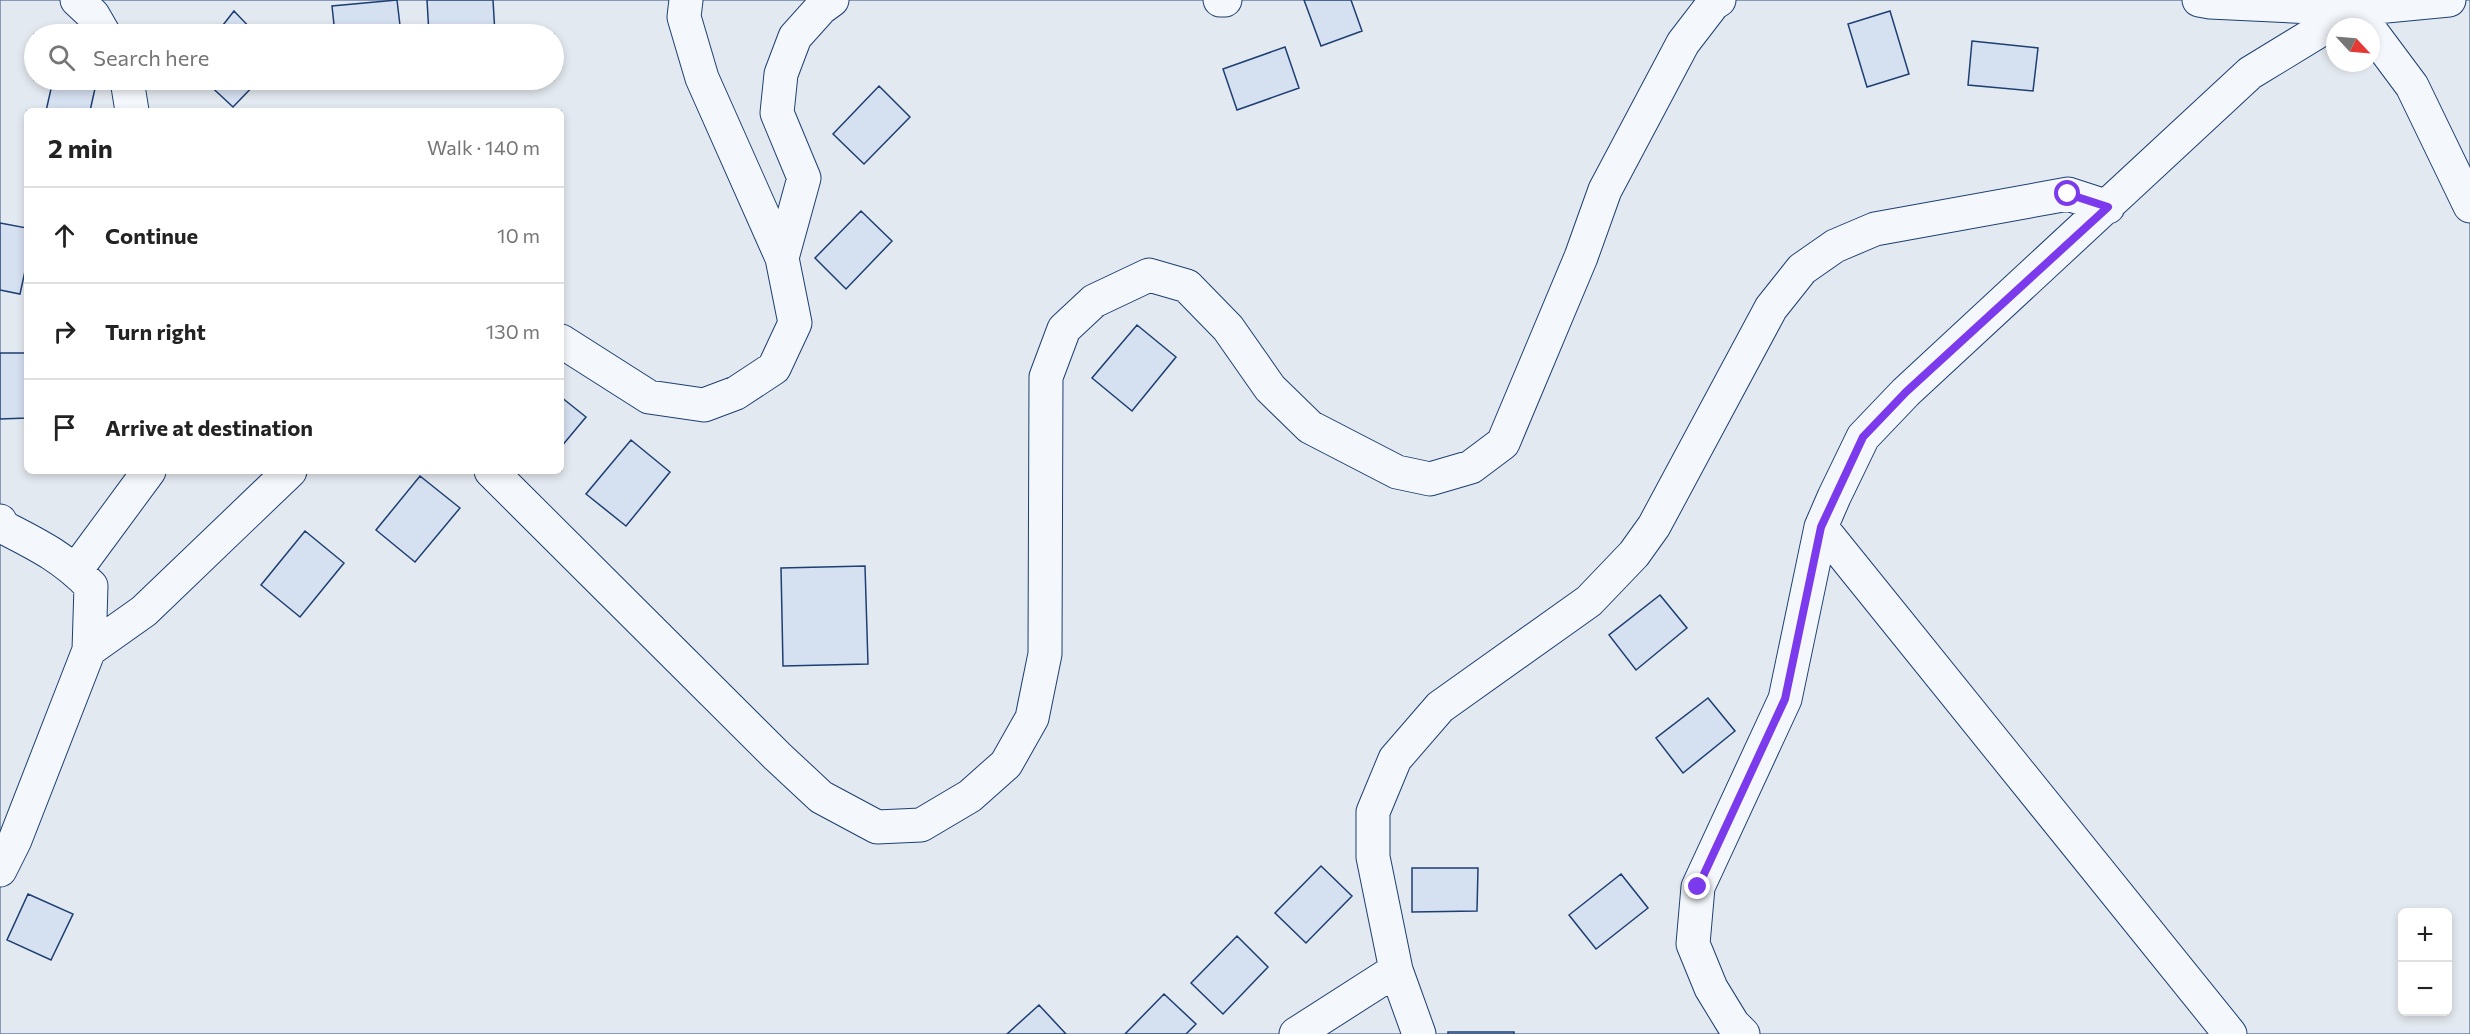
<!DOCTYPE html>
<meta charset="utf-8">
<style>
:root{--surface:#fff;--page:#f6f6f6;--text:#222;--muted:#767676;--line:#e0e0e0}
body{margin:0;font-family:Commissioner,sans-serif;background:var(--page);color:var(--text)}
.controls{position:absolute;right:18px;bottom:18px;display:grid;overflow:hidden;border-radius:9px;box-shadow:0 3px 9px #0003}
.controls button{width:54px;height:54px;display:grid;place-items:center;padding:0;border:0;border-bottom:2px solid var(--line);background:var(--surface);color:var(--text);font:30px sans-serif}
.compass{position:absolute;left:2326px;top:18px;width:54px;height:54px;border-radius:50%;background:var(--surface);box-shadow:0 3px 9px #0003;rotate:116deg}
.stop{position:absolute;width:18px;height:18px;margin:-14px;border:4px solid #7c3aed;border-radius:50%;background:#fff}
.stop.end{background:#7c3aed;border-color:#fff;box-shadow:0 2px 6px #0008}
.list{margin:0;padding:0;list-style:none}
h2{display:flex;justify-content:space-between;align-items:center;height:78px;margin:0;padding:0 24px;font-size:26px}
h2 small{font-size:20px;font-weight:400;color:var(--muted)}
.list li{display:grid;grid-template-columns:39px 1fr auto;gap:18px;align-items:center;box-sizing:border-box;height:96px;padding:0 24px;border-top:2px solid var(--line)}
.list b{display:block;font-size:22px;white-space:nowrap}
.list em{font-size:20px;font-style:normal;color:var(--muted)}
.icon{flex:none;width:33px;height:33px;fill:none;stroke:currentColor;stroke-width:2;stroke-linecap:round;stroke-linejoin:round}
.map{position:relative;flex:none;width:2470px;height:1034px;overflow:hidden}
.search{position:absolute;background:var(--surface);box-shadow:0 3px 9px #0003;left:24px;top:24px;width:540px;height:66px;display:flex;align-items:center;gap:15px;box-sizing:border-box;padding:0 21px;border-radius:33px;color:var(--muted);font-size:22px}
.panel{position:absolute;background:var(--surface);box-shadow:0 3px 9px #0003;left:24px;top:108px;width:540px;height:366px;border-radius:9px}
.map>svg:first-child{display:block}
.green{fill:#e3e9f0;stroke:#687fa3;stroke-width:1.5;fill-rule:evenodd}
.building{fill:#d5e0f0;stroke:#1d3f73;stroke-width:1.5}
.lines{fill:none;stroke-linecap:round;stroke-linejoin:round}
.minor-casing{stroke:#1d3f73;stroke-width:35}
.minor{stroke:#f4f7fb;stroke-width:33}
.route{stroke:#7c3aed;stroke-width:8}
</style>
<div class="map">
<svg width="2470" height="1034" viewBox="0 0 2470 1034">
<rect width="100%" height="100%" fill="#f4f7fb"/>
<path class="green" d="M0,0h2470v1034h-2470zM2335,27h36v36h-36zM34,34h520v46h-520zM27,111h534v360h-534zM2402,912h46v100h-46z"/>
<path class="building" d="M397,0l4,34h-66l-3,-28z
M427,0h66l2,34h-66z
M1304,0h47l11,31 -41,15z
M234,11l22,23h-40z
M1890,11l19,63 -42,13 -19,-63z
M1972,41l66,7 -5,43 -65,-6z
M1285,47l14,41 -62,22 -14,-41z
M53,80h21l22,4 -6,27h-44z
M204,80h55l-26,27z
M879,86l31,31 -46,47 -31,-30z
M861,211l31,30 -46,48 -31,-31z
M0,223l27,5v34l-7,32 -20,-4z
M1137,325l39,32 -44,54 -40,-33z
M0,353h27v65l-27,1z
M561,397l25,20 -25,30z
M631,440l39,32 -44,54 -40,-32z
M420,476l40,32 -45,54 -39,-32z
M305,531l39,32 -44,54 -39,-32z
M865,566l3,98 -85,2 -2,-98z
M1660,595l27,33 -51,42 -27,-35z
M1708,698l27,33 -52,42 -27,-35z
M1321,866l31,30 -46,47 -31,-30z
M1412,868h66l-1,43 -65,1z
M1621,874l27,34 -52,41 -27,-34z
M28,894l45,20 -22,46 -44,-20z
M1237,936l31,31 -45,47 -32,-31z
M1164,994l32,30 -10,10h-61z
M1039,1005l27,29h-59z
M1448,1032h66v2h-66z"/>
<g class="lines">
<defs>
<path id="minor" d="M77,0l16,15 11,19
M1220,0h5
M2199,0l11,2 145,7 94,-9
M2371,31l41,55 58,120
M127,80l5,31
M782,258l22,-80 -27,-65 4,-39 14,-37 26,-29 11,-8
M561,341l88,56 55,8 32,-12 38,-25 21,-45 -13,-65 -80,-180 -18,-61 2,-17
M491,471l286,285 44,41 56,30 44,-2 49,-29 36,-32 26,-46 13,-64 1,-277 18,-48 30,-28 55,-26 38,11 41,42 42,60 40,39 87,45 33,7 41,-12 32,-24 78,-186 24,-67 78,-147 30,-39 6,-4
M0,521l3,6c35,18 60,30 88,59l-2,64 -74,190 -15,30
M1821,527l409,507
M76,570l73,-99
M89,650l55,-39 146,-140
M1396,970l-23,-113v-45l22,-53 45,-52 149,-106 45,-47 20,-28 117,-218 31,-39 33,-23 40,-17 193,-35 40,13
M1296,1034l100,-64 23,64
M1743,1034l-10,-10 -22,-36 -18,-44 5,-57 87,-188 36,-172 13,-30 29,-60 43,-45 344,-319 105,-64"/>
</defs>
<use href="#minor" class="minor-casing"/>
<use href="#minor" class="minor"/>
</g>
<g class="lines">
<path class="route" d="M1698,887l87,-188 36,-172 42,-90 43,-45 202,-185 -40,-13"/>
</g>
</svg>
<div class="controls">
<button>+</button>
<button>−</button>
</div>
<svg class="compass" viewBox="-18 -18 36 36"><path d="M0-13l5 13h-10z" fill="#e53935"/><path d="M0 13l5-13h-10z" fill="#767676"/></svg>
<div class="stop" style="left:2068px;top:194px"></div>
<div class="stop end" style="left:1698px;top:887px"></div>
<div class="search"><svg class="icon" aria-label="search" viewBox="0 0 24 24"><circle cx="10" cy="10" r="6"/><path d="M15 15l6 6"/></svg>Search here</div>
<section class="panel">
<h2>2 min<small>Walk · 140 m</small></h2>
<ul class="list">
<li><svg class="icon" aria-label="ahead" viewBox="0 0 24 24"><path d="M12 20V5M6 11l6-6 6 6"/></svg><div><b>Continue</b></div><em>10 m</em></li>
<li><svg class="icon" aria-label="right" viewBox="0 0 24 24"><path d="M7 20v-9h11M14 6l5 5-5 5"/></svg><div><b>Turn right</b></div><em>130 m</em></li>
<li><svg class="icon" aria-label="arrive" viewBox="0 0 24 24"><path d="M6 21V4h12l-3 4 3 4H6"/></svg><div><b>Arrive at destination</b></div></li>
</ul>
</section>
</div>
